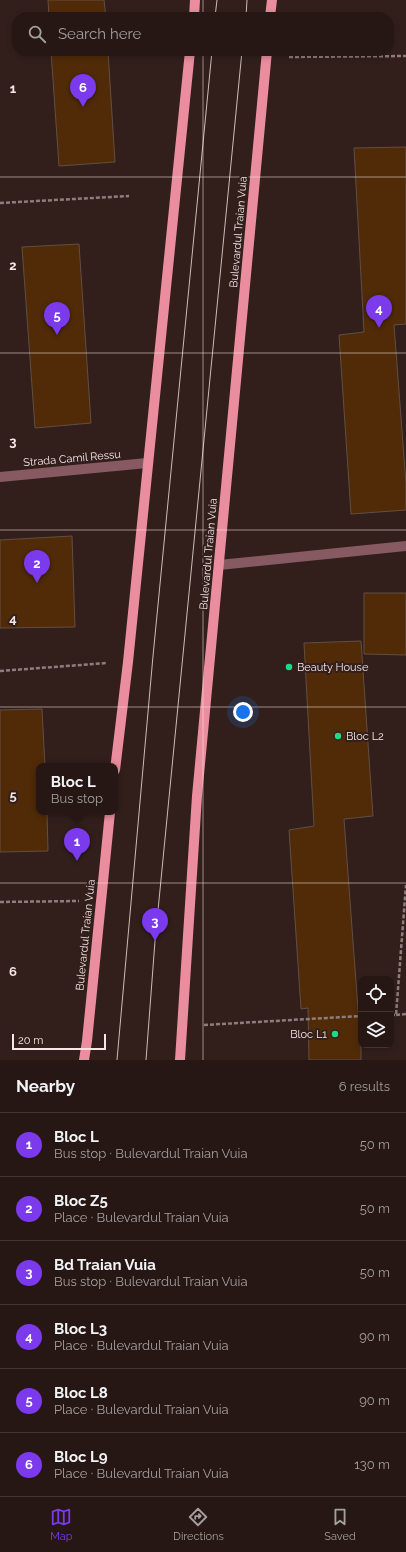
<!DOCTYPE html>
<meta charset="utf-8">
<style>
:root{--surface:#261714;--page:#2e201d;--text:#f1f3f6;--muted:#a49fa0;--line:#423634;--accent:#7c3aed}
body{margin:0;font-family:Raleway,sans-serif;background:var(--page);color:var(--text)}
.controls{position:absolute;right:12px;bottom:12px;display:grid;overflow:hidden;border-radius:8px;box-shadow:0 2px 6px #0003}
.controls button{width:36px;height:36px;display:grid;place-items:center;padding:0;border:0;border-bottom:1px solid var(--line);background:var(--surface);color:var(--text);font:20px sans-serif}
.scale{position:absolute;left:12px;bottom:10px;width:94px;box-sizing:border-box;padding-left:4px;border:2px solid #f4e7e4;border-top:0;font-size:11px;line-height:14px;white-space:nowrap;color:#f4e7e4;-webkit-text-stroke:3px #321f1b;paint-order:stroke}
.you{position:absolute;left:243px;top:712px;width:14px;height:14px;margin:-10px;border:3px solid #fff;border-radius:50%;background:#1a73e8;box-shadow:0 0 0 6px #1a73e833}
.badge{display:grid;place-items:center;width:26px;height:26px;border-radius:50%;background:var(--accent);color:#fff;font-size:13px;font-weight:700}
.pin{position:absolute;translate:-50% -33px;filter:drop-shadow(0 1px 2px #0008)}
.pin::after{content:'';position:absolute;top:21px;width:14px;height:12px;background:inherit;clip-path:polygon(0 0,100% 0,50% 100%)}
.popup{position:absolute;left:36px;top:763px;width:82px;height:52px;box-sizing:border-box;display:grid;place-content:center;border-radius:8px;background:var(--surface);filter:drop-shadow(0 1px 3px #0005);font-size:13px;white-space:nowrap;color:var(--muted)}
.popup b{font-size:15px;color:var(--text)}
.popup::after{content:'';position:absolute;left:50%;top:100%;margin-left:-8px;border:8px solid transparent;border-top-color:var(--surface)}
.list{margin:0;padding:0;list-style:none}
h2{display:flex;justify-content:space-between;align-items:center;height:52px;margin:0;padding:0 16px;font-size:17px}
h2 small{font-size:13px;font-weight:400;color:var(--muted)}
.list li{display:grid;grid-template-columns:26px 1fr auto;gap:12px;align-items:center;box-sizing:border-box;height:64px;padding:0 16px;border-top:1px solid var(--line)}
.list b{display:block;font-size:15px;white-space:nowrap}
.list p{margin:0;font-size:13px;white-space:nowrap;color:var(--muted)}
.list em{font-size:13px;font-style:normal;color:var(--muted)}
.icon{flex:none;width:22px;height:22px;fill:none;stroke:currentColor;stroke-width:2;stroke-linecap:round;stroke-linejoin:round}
.map{position:relative;flex:none;width:406px;height:1060px;overflow:hidden}
.search{position:absolute;background:var(--surface);box-shadow:0 2px 6px #0003;left:12px;right:12px;top:12px;height:44px;display:flex;align-items:center;gap:10px;box-sizing:border-box;padding:0 14px;border-radius:16px;color:var(--muted);font-size:15px}
.sheet{height:436px;background:var(--surface)}
nav{display:flex;justify-content:space-around;align-items:center;box-sizing:border-box;height:56px;border-top:1px solid var(--line);background:var(--surface);font-size:11px;color:var(--muted)}
nav a{display:grid;justify-items:center;gap:2px}
nav .on{color:var(--accent)}
.map>svg:first-child{display:block}
.building{fill:#512b08;stroke:#614f43}
.lines{fill:none;stroke-linecap:round;stroke-linejoin:round}
.path{stroke:#8e7e7b;stroke-width:2.5;stroke-dasharray:4 2;stroke-linecap:butt}
.minor{stroke:#875a62;stroke-width:10}
.major{stroke:#ea8e9f;stroke-width:10}
.tram{stroke:#cbbdb9;stroke-width:1}
.grid{fill:none;stroke:#f4e7e4;stroke-width:1;stroke-opacity:0.55}
.poi-dot{fill:#21d887;stroke:#321f1b;stroke-width:1.5}
.labels{text-anchor:middle;stroke-width:4;stroke-linejoin:round;paint-order:stroke}
.street-label{font-size:11px;fill:#f4e7e4;stroke:#321f1b}
.poi-label{font-size:11px;fill:#f4e7e4;stroke:#321f1b;text-anchor:start}
.grid-label{font-size:13px;text-anchor:middle;font-weight:bold;fill:#f4e7e4;stroke:#321f1b;stroke-width:4;stroke-linejoin:round;paint-order:stroke}
</style>
<div class="map">
<svg width="406" height="1060" viewBox="0 0 406 1060">
<rect width="100%" height="100%" fill="#321f1b"/>
<path class="building" d="M48,0h56l2,17h-57z
M51,51h57l7,111 -56,4z
M406,147v177l-12,1 12,159v26l-55,4 -12,-179 25,-3 -10,-184z
M79,244l12,179 -56,5 -13,-181z
M72,536l3,91 -75,1v-88z
M364,593h42v62l-42,-1z
M361,641l12,175 -29,3 15,204h2v37h-52l-1,-52 -7,1 -12,-179 25,-4 -10,-183z
M42,709l3,57h-6v46h8l1,39 -48,1v-142z"/>
<g class="lines">
<path class="path" d="M289,57l117,-1
M0,203l129,-7
M0,671l107,-8
M0,902l79,-1
M391,1015h5l10,-130
M396,1015l10,-1
M204,1025l157,-9"/>
<path class="minor" d="M0,477l147,-14
M219,565l187,-19"/>
<path class="major" d="M194,17l1,-17
M270,17l2,-17
M115,770l13,-108 62,-611
M84,1060l3,-19 23,-229
M180,1060l17,-264 70,-745"/>
<path class="tram" d="M215,17l2,-17
M246,17l1,-17
M117,1060l36,-404 59,-605
M146,1060l9,-119 87,-890"/>
</g>
<path class="grid" d="M203,0v17M203,51v1009M0,177h406M0,353h406M0,530h406M0,707h406M0,883h406"/>
<g class="poi-dot">
<circle cx="289" cy="667" r="4"/>
<circle cx="338" cy="736" r="4"/>
<circle cx="335" cy="1034" r="4"/>
</g>
<g class="labels">
<g class="street-label">
<text transform="translate(238 232) rotate(-85)" y="4">Bulevardul Traian Vuia</text>
<text transform="translate(72 458) rotate(-5)" y="4">Strada Camil Ressu</text>
<text transform="translate(208 554) rotate(-85)" y="4">Bulevardul Traian Vuia</text>
<text transform="translate(85 935) rotate(-84)" y="4">Bulevardul Traian Vuia</text>
</g>
<g class="poi-label">
<text x="297" y="671">Beauty House</text>
<text x="346" y="740">Bloc L2</text>
<text x="327" y="1038" text-anchor="end">Bloc L1</text>
</g>
</g>
<g class="grid-label">
<text x="13" y="93">1</text>
<text x="13" y="270">2</text>
<text x="13" y="446">3</text>
<text x="13" y="623">4</text>
<text x="13" y="800">5</text>
<text x="13" y="976">6</text>
</g>
</svg>
<div class="controls">
<button><svg class="icon" aria-label="locate" viewBox="0 0 24 24"><circle cx="12" cy="12" r="6"/><path d="M12 2v4M12 18v4M2 12h4M18 12h4"/></svg></button>
<button><svg class="icon" aria-label="layers" viewBox="0 0 24 24"><path d="M12 4l9 5-9 5-9-5zM3 14l9 5 9-5"/></svg></button>
</div>
<div class="scale">20 m</div>
<div class="you"></div>
<div class="pin badge" style="left:77px;top:861px">1</div>
<div class="popup"><b>Bloc L</b>Bus stop</div>
<div class="pin badge" style="left:37px;top:583px">2</div>
<div class="pin badge" style="left:155px;top:941px">3</div>
<div class="pin badge" style="left:379px;top:328px">4</div>
<div class="pin badge" style="left:57px;top:335px">5</div>
<div class="pin badge" style="left:83px;top:107px">6</div>
<div class="search"><svg class="icon" aria-label="search" viewBox="0 0 24 24"><circle cx="10" cy="10" r="6"/><path d="M15 15l6 6"/></svg>Search here</div>
</div>
<section class="sheet">
<h2>Nearby<small>6 results</small></h2>
<ul class="list">
<li><span class="badge">1</span><div><b>Bloc L</b><p>Bus stop · Bulevardul Traian Vuia</p></div><em>50 m</em></li>
<li><span class="badge">2</span><div><b>Bloc Z5</b><p>Place · Bulevardul Traian Vuia</p></div><em>50 m</em></li>
<li><span class="badge">3</span><div><b>Bd Traian Vuia</b><p>Bus stop · Bulevardul Traian Vuia</p></div><em>50 m</em></li>
<li><span class="badge">4</span><div><b>Bloc L3</b><p>Place · Bulevardul Traian Vuia</p></div><em>90 m</em></li>
<li><span class="badge">5</span><div><b>Bloc L8</b><p>Place · Bulevardul Traian Vuia</p></div><em>90 m</em></li>
<li><span class="badge">6</span><div><b>Bloc L9</b><p>Place · Bulevardul Traian Vuia</p></div><em>130 m</em></li>
</ul>
</section>
<nav>
<a class="on"><svg class="icon" aria-label="map" viewBox="0 0 24 24"><path d="M3 6l6-2 6 2 6-2v14l-6 2-6-2-6 2zM9 4v14M15 6v14"/></svg>Map</a>
<a><svg class="icon" aria-label="directions" viewBox="0 0 24 24"><path d="M12 3l9 9-9 9-9-9zM9 14v-3h6M13 9l2 2-2 2"/></svg>Directions</a>
<a><svg class="icon" aria-label="saved" viewBox="0 0 24 24"><path d="M7 4h10v16l-5-4-5 4z"/></svg>Saved</a>
</nav>
